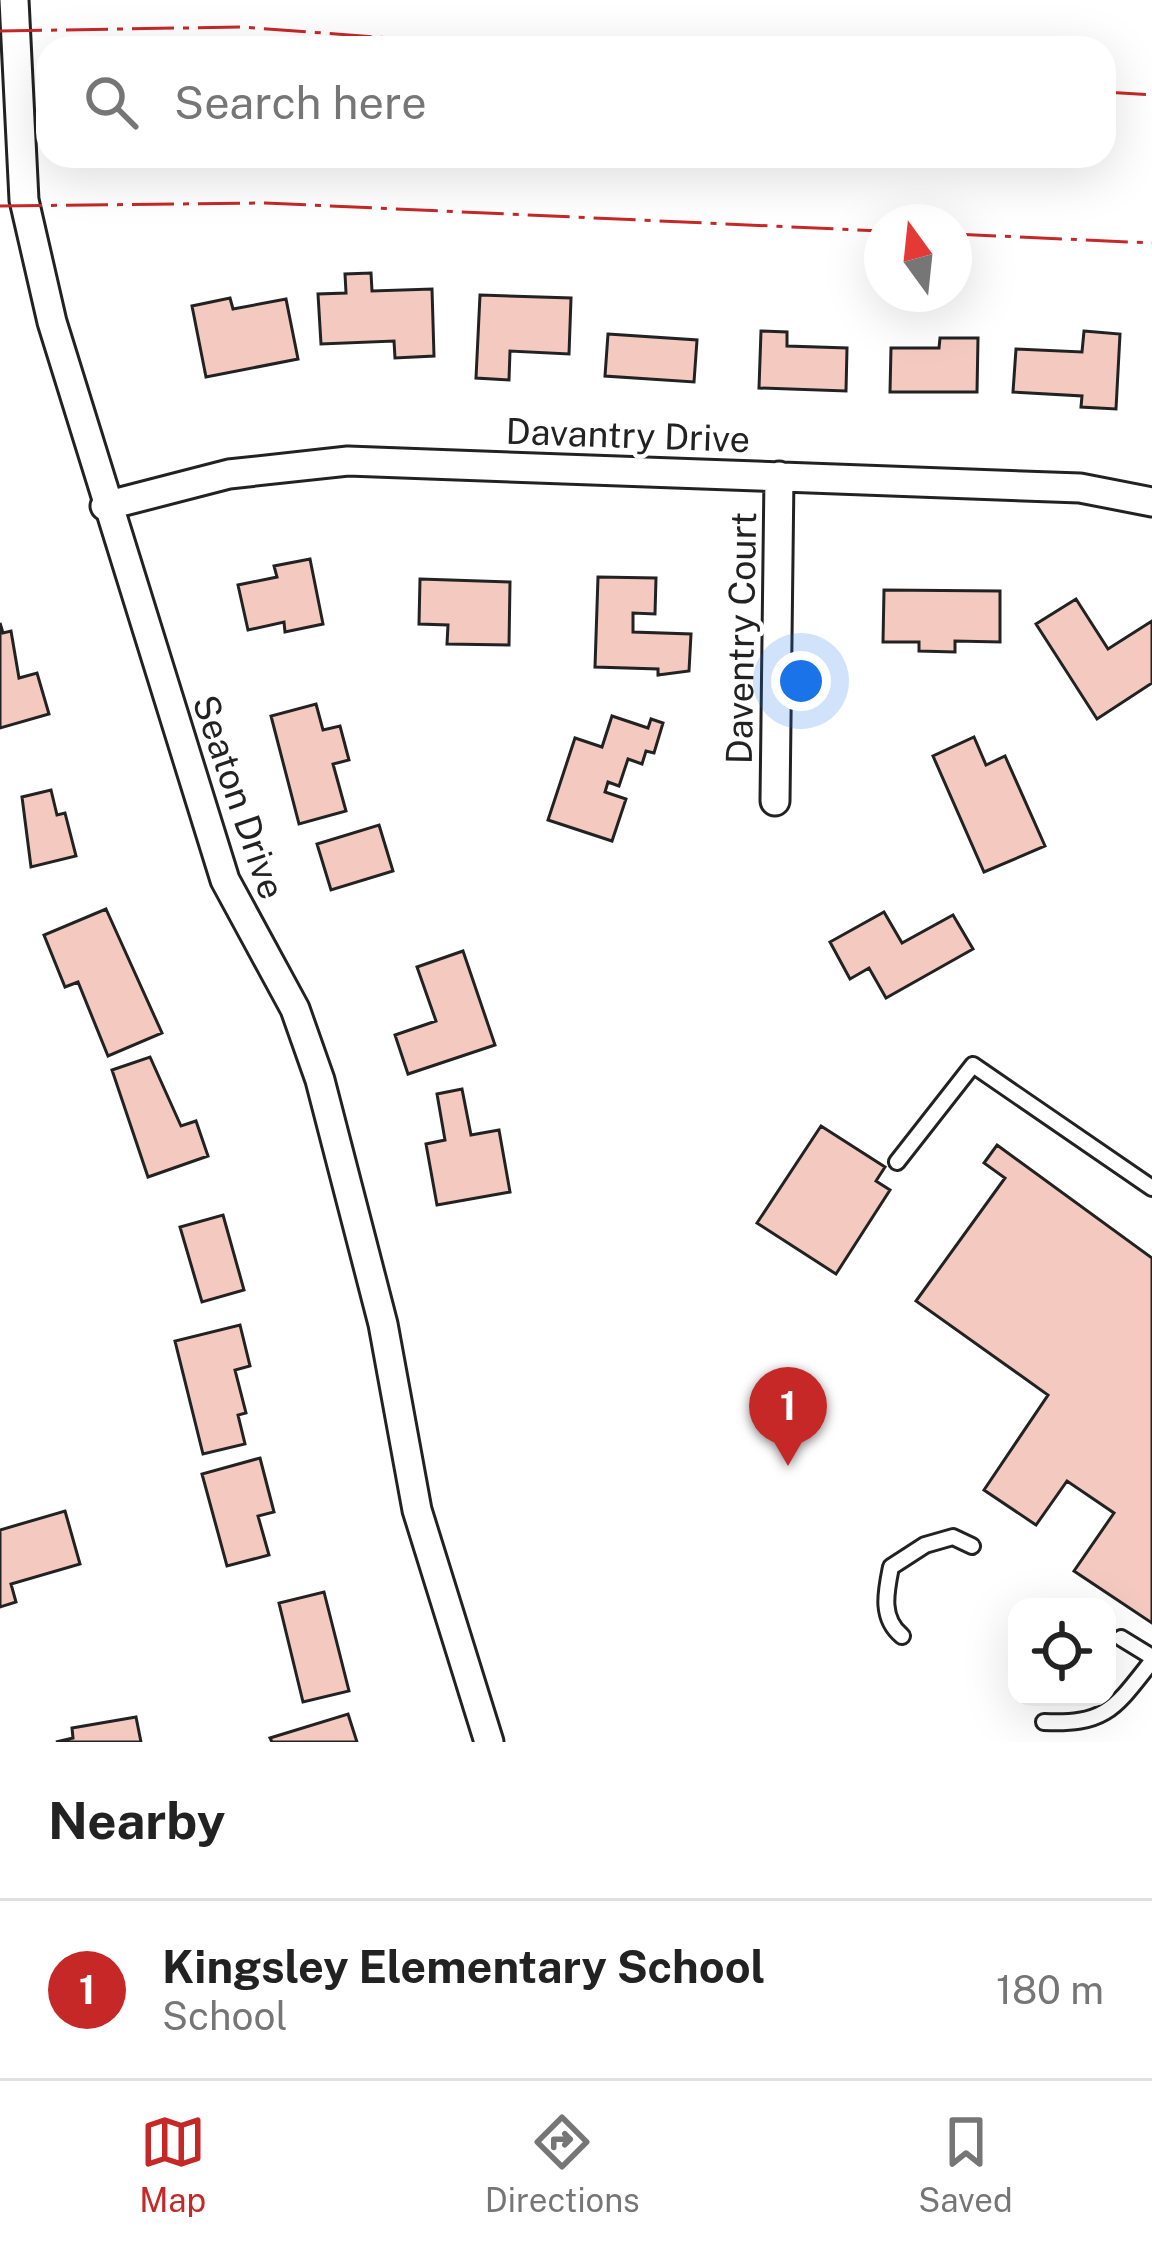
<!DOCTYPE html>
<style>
:root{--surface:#fff;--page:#f6f6f6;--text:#222;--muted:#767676;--line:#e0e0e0;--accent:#c62828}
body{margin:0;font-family:"Public Sans",sans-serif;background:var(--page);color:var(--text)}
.controls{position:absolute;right:36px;bottom:36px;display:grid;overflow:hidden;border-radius:24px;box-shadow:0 12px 48px #0002}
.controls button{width:108px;height:108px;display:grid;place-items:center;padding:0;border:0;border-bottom:3px solid var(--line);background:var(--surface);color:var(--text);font:60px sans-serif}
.compass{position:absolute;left:864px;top:204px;width:108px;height:108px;border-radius:50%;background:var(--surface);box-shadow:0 12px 48px #0002;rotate:345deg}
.you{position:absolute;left:801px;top:681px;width:42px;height:42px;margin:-30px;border:9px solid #fff;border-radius:50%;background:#1a73e8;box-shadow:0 0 0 18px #1a73e833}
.badge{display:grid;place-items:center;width:78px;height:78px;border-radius:50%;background:var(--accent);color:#fff;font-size:39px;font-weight:700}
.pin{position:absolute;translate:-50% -99px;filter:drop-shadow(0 3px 6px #0008)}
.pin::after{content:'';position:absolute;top:63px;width:42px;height:36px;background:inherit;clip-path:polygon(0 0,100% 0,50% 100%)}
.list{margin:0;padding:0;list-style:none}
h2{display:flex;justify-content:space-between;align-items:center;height:156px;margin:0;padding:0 48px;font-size:51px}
h2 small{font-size:39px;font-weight:400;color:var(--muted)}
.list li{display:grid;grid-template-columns:78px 1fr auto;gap:36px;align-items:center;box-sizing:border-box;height:180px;padding:0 48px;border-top:3px solid var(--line)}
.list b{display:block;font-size:45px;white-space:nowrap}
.list p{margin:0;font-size:39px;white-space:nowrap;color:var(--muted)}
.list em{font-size:39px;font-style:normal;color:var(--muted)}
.icon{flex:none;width:66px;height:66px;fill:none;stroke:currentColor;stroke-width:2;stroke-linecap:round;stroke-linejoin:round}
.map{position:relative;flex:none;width:1152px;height:1742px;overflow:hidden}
.search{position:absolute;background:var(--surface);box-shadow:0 12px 48px #0002;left:36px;right:36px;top:36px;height:132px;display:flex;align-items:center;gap:30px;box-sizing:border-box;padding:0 42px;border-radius:36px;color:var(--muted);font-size:45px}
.sheet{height:336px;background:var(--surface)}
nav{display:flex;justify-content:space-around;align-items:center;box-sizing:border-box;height:168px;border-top:3px solid var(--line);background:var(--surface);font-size:33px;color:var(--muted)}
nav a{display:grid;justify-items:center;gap:6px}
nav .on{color:var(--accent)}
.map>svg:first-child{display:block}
.building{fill:#f3c9c0;stroke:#222;stroke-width:3}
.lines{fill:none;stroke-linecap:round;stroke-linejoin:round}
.service-casing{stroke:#222;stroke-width:20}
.minor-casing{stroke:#222;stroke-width:33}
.service{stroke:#fff;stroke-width:14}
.minor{stroke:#fff;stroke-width:27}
.power{stroke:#c62828;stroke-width:3;stroke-dasharray:42 9 6 9;stroke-linecap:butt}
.labels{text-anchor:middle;stroke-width:9;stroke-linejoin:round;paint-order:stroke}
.street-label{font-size:36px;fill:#222;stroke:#fff}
</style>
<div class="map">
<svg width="1152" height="1742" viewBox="0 0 1152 1742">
<rect width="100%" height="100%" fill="#fff"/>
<path class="building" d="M371,273l1,18 60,-2 2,67 -39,2 -1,-17 -73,3 -3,-50 28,-1 -1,-19z
M480,295l91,3 -2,56 -59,-3 -1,29 -33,-2z
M230,298l3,11 53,-10 12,60 -92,18 -14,-71z
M761,331l26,1v14l60,2 -1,43 -87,-3z
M1084,331l36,3 -4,75 -35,-2 1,-11 -69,-4 3,-43 66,3z
M608,334l89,6 -3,42 -89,-6z
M940,338h38l-1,54h-87l1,-44h48z
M310,559l13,65 -38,8 -1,-10 -36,8 -10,-45 39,-8 -3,-11z
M598,577l58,1 -1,36 -22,-1v19l58,2 -2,37 -31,4v-6l-63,-2z
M420,579l90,3 -1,63 -62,-1 1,-19 -29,-1z
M884,590l116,1v51l-45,-1v11l-36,-1v-9h-36z
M1076,599l32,50 44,-28v62l-55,36 -61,-95z
M0,623l3,10 8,-2 8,47 18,-5 12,41 -49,14z
M316,704l7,26 17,-4 9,34 -16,4 13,47 -47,13 -28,-108z
M612,716l36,12 3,-9 12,4 -9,30 -8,-2 -4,13 -14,-5 -9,27 -11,-4 -3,10 21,7 -14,42 -64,-21 27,-82 27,9z
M974,737l12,28 19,-9 40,90 -61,26 -51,-116z
M51,790l6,25 8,-2 11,43 -45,11 -9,-70z
M379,825l14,46 -62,19 -14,-46z
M106,909l56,124 -54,23 -30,-74 -13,5 -21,-52z
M884,912l18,31 51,-28 20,34 -87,49 -17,-30 -19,11 -20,-37z
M463,951l32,94 -87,29 -13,-39 41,-14 -19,-54z
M150,1057l31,69 15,-5 12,35 -60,21 -36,-107z
M462,1089l9,46 28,-5 11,62 -73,13 -11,-61 19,-4 -8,-46z
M821,1126l64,41 -9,14 14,9 -54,84 -79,-51z
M997,1145l155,113v365l-78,-52 40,-58 -47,-32 -31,44 -52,-35 64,-95 -132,-94 89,-123 -21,-15z
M223,1215l21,75 -42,12 -22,-75z
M240,1325l10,41 -15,4 11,43 -8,2 7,29 -42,10 -28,-113z
M260,1458l14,54 -16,4 11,39 -42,11 -25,-92z
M65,1511l15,53 -69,20 5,18 -16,5v-77z
M324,1592l25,99 -46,11 -24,-99z
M348,1714l9,28h-85l-2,-4z
M136,1717l5,25h-85l17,-4 -1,-10z"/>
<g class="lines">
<defs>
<path id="service" d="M897,1162l76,-97 179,123
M902,1636c-22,-18 -16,-44 -11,-69l34,-22 28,-8 19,9
M1121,1638l31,19
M1044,1722c62,3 71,-14 108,-61"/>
<path id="minor" d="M14,0l10,200 28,122 173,558 70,129 25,71 63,244 34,186 72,232
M105,506l124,-32 119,-13 732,27 72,14
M775,801l4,-325"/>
</defs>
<use href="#service" class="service-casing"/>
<use href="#minor" class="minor-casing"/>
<use href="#service" class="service"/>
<use href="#minor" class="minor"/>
<path class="power" d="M0,31l242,-4 282,21
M1104,92l48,3
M0,206l265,-3 617,28
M954,234l198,9"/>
</g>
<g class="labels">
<g class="street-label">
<text transform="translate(628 435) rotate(2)" y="13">Davantry Drive</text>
<text transform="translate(741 638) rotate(-89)" y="13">Daventry Court</text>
<text transform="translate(239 797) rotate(71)" y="13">Seaton Drive</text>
</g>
</g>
</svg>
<div class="controls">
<button><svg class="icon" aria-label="locate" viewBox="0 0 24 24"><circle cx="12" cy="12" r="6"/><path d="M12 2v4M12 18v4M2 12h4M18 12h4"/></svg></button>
</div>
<svg class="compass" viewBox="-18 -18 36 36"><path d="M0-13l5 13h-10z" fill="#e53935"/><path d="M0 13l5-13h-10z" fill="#767676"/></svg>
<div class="you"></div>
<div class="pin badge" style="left:788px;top:1466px">1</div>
<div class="search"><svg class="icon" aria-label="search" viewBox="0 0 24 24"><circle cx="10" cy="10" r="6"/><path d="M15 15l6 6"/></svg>Search here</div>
</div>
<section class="sheet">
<h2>Nearby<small></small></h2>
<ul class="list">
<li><span class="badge">1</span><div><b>Kingsley Elementary School</b><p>School</p></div><em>180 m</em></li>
</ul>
</section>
<nav>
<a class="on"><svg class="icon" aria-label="map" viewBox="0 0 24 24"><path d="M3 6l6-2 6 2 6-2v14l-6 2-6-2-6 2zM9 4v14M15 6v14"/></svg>Map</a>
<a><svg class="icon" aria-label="directions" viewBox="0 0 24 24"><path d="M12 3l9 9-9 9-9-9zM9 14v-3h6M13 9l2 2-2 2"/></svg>Directions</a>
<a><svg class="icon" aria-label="saved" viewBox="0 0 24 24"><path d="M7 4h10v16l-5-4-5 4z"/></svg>Saved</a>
</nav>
